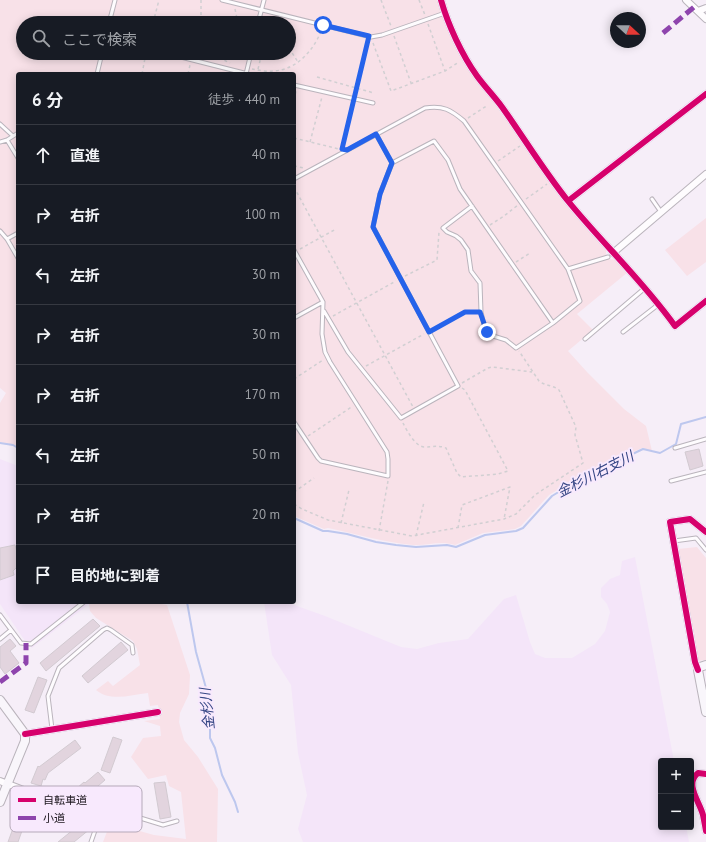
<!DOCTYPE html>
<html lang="ja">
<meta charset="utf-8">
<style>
:root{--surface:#171b24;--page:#242831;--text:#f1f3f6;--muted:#9ea1a6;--line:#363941}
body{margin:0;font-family:"PT Sans","Noto Sans JP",sans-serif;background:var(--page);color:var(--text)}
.controls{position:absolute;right:12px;bottom:12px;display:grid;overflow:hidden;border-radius:4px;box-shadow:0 2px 10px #0003}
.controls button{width:36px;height:36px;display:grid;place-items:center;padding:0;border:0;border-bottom:1px solid var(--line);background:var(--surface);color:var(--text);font:20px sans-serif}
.compass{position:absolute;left:610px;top:12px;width:36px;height:36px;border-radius:50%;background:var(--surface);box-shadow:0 2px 10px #0003;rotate:111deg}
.stop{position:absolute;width:12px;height:12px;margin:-9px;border:3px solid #2563eb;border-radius:50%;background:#fff}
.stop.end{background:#2563eb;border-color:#fff;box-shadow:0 1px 4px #0008}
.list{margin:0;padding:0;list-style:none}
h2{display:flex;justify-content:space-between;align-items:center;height:52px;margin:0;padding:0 16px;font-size:17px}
h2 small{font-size:13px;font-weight:400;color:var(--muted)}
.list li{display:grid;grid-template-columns:26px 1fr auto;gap:12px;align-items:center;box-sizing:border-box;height:60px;padding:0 16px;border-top:1px solid var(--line)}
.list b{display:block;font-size:15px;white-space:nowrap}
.list em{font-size:13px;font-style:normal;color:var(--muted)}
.icon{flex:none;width:22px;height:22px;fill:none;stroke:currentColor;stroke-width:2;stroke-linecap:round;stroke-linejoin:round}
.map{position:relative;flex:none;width:706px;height:842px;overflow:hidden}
.search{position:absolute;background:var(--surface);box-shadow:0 2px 10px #0003;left:16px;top:16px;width:280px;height:44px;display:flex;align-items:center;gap:10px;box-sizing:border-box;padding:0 14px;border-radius:22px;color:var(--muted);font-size:15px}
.panel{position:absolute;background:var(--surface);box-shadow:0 2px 10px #0003;left:16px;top:72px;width:280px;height:532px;border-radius:4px}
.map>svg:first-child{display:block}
.built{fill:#f4e5f9}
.green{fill:#f8e1e8;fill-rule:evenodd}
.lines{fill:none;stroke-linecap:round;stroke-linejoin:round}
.stream{stroke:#bdc7ee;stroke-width:2}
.building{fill:#e2d4de;stroke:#d2cad1}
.lane-casing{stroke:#bab4bc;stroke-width:5}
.street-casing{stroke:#bab4bc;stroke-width:8}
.secondary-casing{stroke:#bab4bc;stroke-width:10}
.path{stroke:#d1cfd2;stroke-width:1.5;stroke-dasharray:3 3;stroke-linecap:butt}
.lane{stroke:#fefcfe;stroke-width:3}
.street{stroke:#fefcfe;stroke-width:6}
.secondary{stroke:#f9f6fb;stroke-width:8}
.quiet{stroke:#8e44ad;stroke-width:5;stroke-dasharray:10 5;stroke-linecap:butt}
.cycleway-casing{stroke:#f8e9fd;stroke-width:8}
.cycleway{stroke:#d6006c;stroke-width:6}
.route{stroke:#2563eb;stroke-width:5}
.labels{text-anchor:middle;stroke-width:4;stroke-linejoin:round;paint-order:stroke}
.water-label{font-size:14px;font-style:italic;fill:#334483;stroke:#f8e9fd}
.key{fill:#f8e9fd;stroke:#b5a9b9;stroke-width:1}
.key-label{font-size:11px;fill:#1a141b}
</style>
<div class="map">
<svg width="706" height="842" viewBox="0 0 706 842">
<rect width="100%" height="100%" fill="#f6eef8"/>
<path class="built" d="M0,459l18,7v136h91l-20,2 -57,44 -9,-10 -23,-34z
M635,557l39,204h-13v66h25l3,15h-386l-5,-13 9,-34 -9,-42 -7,-68 -19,-30 -8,-53h22l39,14 76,31 16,2 22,-6 29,-4 36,-40 12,-4 14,47 5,12 10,4h27l23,-14 10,-13 5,-19 -3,-8 -6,-7v-9l9,-9 10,-4 2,-14z"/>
<path class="green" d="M0,0h439l13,37 45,65 -1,4 9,13 5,1 56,84 40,46v4l4,5 7,1 11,12 -51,42 16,16 -25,21 19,21 37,37 22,17 6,25 -10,-3 -63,29 -30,18 -28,31 -6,3 -32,4 -28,12c-16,-5 -27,1 -42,0 -29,-3 -57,-11 -85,-17l-4,1 -30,-13v-442h-276v373l-18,-5v-39l6,-10 -6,-5zM23,23h266v30h-266z
M706,218v44l-19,14 -22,-26z
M697,547l9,11v102l-8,1 -20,-112z
M109,602h43l15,3 23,70 -1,19 -9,19 -1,9 5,18 14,17 20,32 -1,53h-114l5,-13 28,1 18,5 32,4 -5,-47 -12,-6 -3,-11 -18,4 -17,-22 12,-19 18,-2 -1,-10 -16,-5 16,-2 -2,-14 -8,1 -2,-13c-17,2 -38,9 -52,-3l12,-9 5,5 27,-21 -3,-16 -4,-8 -37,-23 -6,-7 -1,-7z"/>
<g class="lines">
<path class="stream" d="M0,443l13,2 5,3
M294,518l29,13h5l19,3 29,8 20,3 20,2 31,-2 9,2 29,-12 31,-4 7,-3 29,-32 28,-17 63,-30 17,4 16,-9 5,-20 25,-7
M187,602l9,50 10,36 4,33v17l5,10 7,27 13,27 3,10"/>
</g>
<path class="building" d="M699,449l4,17 -13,4 -5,-18z
M15,545l3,11v10l-5,5 1,4 -14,5v-32z
M93,619l7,7 -54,45 -6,-8z
M10,639l6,7 -6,5 9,12 -14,11 -5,-7v-20z
M121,642l7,8 -40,33 -6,-7z
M38,677l9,3 -13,33 -9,-3z
M113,737l9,3 -12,33 -9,-3z
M75,740l6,8 -33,25 -3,7 -2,-1 -2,7 -10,-3 7,-17 1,1z
M98,772l7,8 -14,12 -2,-2 -13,12 -6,-8 14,-12 1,1z
M165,782l6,35 -11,2 -6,-36z
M24,798l9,4 -10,26 -5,14h-10z
M84,821l6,8 -16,13h-16z"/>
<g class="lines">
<defs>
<path id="lane" d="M222,0l149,37 11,-2 63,-22
M109,23l6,-23
M258,23l6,-23
M165,53l83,21
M97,74l5,-21
M246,74l5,-21
M294,85l79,18
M0,124l13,12
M376,134l16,29
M7,140l11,18
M0,142l7,-2 11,-7
M294,179l131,-71c18,-3 26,2 39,13l104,148 12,32 -27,22 -37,25 -10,-8 -16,-5 -5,-6 -4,-17 -1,-29 -9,-12 -3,-21 -7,-10 -5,-4 -9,-4 -4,-4 29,-22
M652,199l9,13
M0,231l7,8 11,-6
M7,239l11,19
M294,250l29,52 -1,32 3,18 5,10 57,90 1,7v17l-67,-15 -3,-3 -24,-36
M568,269l40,-12
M324,311l24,41 53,66 57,-32 -85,-159 7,-33 12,-31 42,-22 14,19 12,29 93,134
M294,318l29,-16
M623,332l36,-28
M585,339l60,-51
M675,448l31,-9
M671,481l35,-9
M674,541l22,-3 10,12
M0,615l21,28 10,1 53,-42
M0,639l11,-9
M52,729l-4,-33 11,-28 44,-38 4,-2 4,2 21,15 1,8
M94,817l5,2 38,-2 26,8 14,-4
M91,842l8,-23"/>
<path id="street" d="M441,0c7,25 21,55 36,76 8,11 17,20 25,31 22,31 42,64 66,94 35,43 75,80 107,125l31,-25
M686,0l20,19
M698,11l8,-3
M568,201l138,-107
M613,253l93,-79
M698,670l-3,-8 -25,-140 20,-3 16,13
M25,734l133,-22
M706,774l-8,-1c-14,11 2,29 5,42 1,5 2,10 3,16
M0,781l94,36"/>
<path id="secondary" d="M706,665l-6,2 -2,3 8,42
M0,700l25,34v7l-25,61"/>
</defs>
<use href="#lane" class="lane-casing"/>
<use href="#street" class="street-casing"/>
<use href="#secondary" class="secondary-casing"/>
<path class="path" d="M201,0v23
M381,0l10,26
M419,0l6,15
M235,9l3,14
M153,23l6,-23
M428,24l17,47
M394,36l17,47
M373,43l18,48 54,-20 14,-9
M289,48l9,14
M215,53l5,5 10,5
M252,69c6,1 14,3 21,2 24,-1 41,-21 49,-42
M258,69l4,-16
M142,74l4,-21
M188,74l2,-9
M317,77l57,16
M355,95l12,-53
M294,100l2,-9
M468,118l20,-13
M294,138l45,11
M310,142l12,-45
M342,147l10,-43
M498,161l22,-15
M294,166l10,2
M294,187l119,220
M526,199l21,-15
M490,225l14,-9 14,-11
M300,249l36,-20
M516,262l14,-9
M405,276l32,-16 2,-28
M333,316l63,-35
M433,329l32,-17h12
M366,366l58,-32
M294,379l29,-19
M462,383l26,-15 4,-1 40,5
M403,423c4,8 12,23 21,24 9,0 14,-2 22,1l11,25 4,4 37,-3 10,-3 -43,-81 -3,-2
M308,436l45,-30
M294,492l20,-14
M294,504l8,5 26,11 84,16 92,-17 12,-5 19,-19 48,-32 -8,-28 1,-8 -17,-37c-6,-5 -14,-4 -20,-9l-20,-30
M341,523l8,-33
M458,528l4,-23 48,-18 -6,32
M379,531l9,-50
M416,536l8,-34"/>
<use href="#lane" class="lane"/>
<use href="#street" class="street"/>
<use href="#secondary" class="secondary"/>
<path class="quiet" d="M663,33l31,-26
M0,682l26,-19v-20"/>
<defs>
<path id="cycleway" d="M441,0c7,25 21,55 36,76 8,11 17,20 25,31 22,31 42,64 66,94 35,43 75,80 107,125l31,-25
M568,201l138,-107
M698,670l-3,-8 -25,-140 20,-3 16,13
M25,734l133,-22
M706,774l-8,-1c-14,11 2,29 5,42 1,5 2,10 3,16"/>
</defs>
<use href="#cycleway" class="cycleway-casing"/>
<use href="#cycleway" class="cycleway"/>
</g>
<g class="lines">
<path class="route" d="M323,25l46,11 -27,113 5,1 29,-16 16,29 -12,31 -7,33 56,105 36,-20h15l7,20"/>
</g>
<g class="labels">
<g class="water-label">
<text transform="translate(595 474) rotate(-27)" y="5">金杉川右支川</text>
<text transform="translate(207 709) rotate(-96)" y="5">金杉川</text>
</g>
</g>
<rect x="10" y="786" width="132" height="46" rx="6" class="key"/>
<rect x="18" y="798" width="18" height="4" fill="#d6006c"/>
<rect x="18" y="816" width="18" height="4" fill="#8e44ad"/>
<g class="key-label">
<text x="43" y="804">自転車道</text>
<text x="43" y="822">小道</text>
</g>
</svg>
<div class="controls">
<button>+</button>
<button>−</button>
</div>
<svg class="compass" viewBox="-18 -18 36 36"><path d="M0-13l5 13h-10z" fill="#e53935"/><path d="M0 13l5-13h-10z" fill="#9ea1a6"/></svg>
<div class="stop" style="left:323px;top:25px"></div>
<div class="stop end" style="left:487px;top:332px"></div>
<div class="search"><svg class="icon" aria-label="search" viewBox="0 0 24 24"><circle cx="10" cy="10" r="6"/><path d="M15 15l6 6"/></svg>ここで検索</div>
<section class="panel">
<h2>6 分<small>徒歩 · 440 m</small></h2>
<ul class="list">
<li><svg class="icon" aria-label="ahead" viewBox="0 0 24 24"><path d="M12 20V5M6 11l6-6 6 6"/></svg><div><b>直進</b></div><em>40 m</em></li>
<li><svg class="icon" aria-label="right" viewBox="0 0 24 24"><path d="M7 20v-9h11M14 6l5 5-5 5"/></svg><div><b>右折</b></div><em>100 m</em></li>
<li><svg class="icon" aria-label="left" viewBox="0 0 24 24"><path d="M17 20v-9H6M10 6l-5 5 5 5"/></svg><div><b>左折</b></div><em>30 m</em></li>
<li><svg class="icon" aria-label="right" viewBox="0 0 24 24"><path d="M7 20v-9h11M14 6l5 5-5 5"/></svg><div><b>右折</b></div><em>30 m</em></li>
<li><svg class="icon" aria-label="right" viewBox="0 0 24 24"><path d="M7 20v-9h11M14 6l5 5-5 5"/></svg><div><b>右折</b></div><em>170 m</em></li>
<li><svg class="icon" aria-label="left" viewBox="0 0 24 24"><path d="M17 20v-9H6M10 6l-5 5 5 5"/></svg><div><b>左折</b></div><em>50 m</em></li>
<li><svg class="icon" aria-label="right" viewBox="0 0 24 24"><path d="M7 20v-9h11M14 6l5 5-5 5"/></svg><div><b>右折</b></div><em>20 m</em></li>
<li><svg class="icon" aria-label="arrive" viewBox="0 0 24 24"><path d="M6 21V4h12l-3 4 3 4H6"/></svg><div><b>目的地に到着</b></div></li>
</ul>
</section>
</div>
